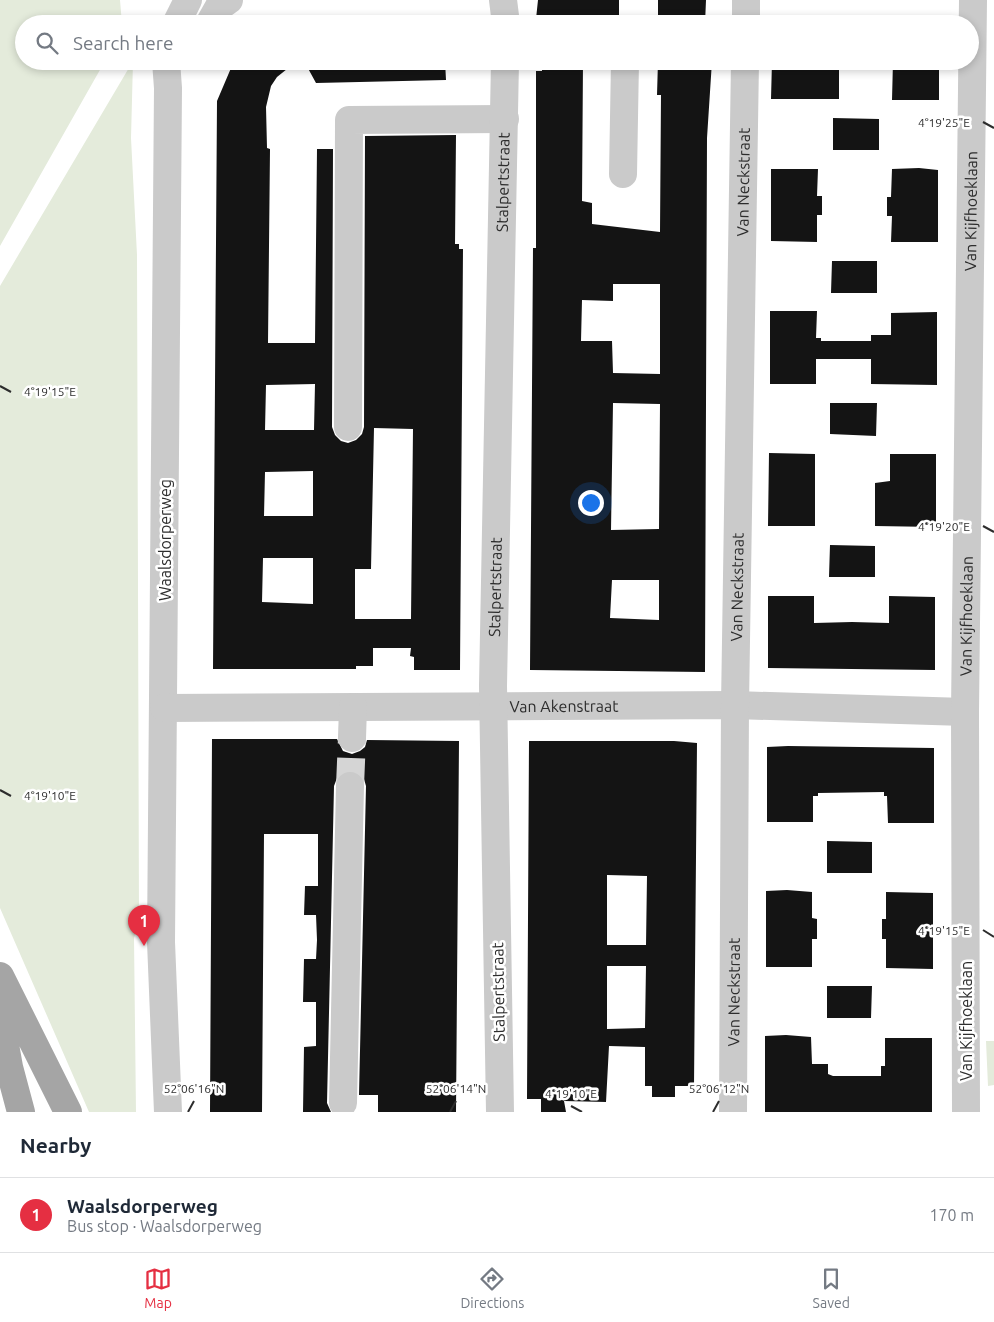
<!DOCTYPE html>
<meta charset="utf-8">
<style>
:root{--surface:#fff;--page:#f6f6f7;--text:#1f2937;--muted:#747a83;--line:#e0e1e3;--accent:#e52f42}
body{margin:0;font-family:Ubuntu,sans-serif;background:var(--page);color:var(--text)}
.you{position:absolute;left:590px;top:502px;width:18px;height:18px;margin:-12px;border:4px solid #fff;border-radius:50%;background:#1a73e8;box-shadow:0 0 0 8px #1a73e833}
.badge{display:grid;place-items:center;width:32px;height:32px;border-radius:50%;background:var(--accent);color:#fff;font-size:16px;font-weight:700}
.pin{position:absolute;translate:-50% -41px;filter:drop-shadow(0 1px 2px #0008)}
.pin::after{content:'';position:absolute;top:26px;width:18px;height:15px;background:inherit;clip-path:polygon(0 0,100% 0,50% 100%)}
.list{margin:0;padding:0;list-style:none}
h2{display:flex;justify-content:space-between;align-items:center;height:65px;margin:0;padding:0 20px;font-size:21px}
h2 small{font-size:16px;font-weight:400;color:var(--muted)}
.list li{display:grid;grid-template-columns:32px 1fr auto;gap:15px;align-items:center;box-sizing:border-box;height:75px;padding:0 20px;border-top:1px solid var(--line)}
.list b{display:block;font-size:19px;white-space:nowrap}
.list p{margin:0;font-size:16px;white-space:nowrap;color:var(--muted)}
.list em{font-size:16px;font-style:normal;color:var(--muted)}
.icon{flex:none;width:28px;height:28px;fill:none;stroke:currentColor;stroke-width:2;stroke-linecap:round;stroke-linejoin:round}
.map{position:relative;flex:none;width:994px;height:1112px;overflow:hidden}
.search{position:absolute;background:var(--surface);box-shadow:0 2px 8px #0003;left:15px;right:15px;top:15px;height:55px;display:flex;align-items:center;gap:12px;box-sizing:border-box;padding:0 18px;border-radius:28px;color:var(--muted);font-size:19px}
.sheet{height:140px;background:var(--surface)}
nav{display:flex;justify-content:space-around;align-items:center;box-sizing:border-box;height:70px;border-top:1px solid var(--line);background:var(--surface);font-size:14px;color:var(--muted)}
nav a{display:grid;justify-items:center;gap:2px}
nav .on{color:var(--accent)}
.map>svg:first-child{display:block}
.green{fill:#e4ebdb}
.building{fill:#141414;fill-rule:evenodd}
.lines{fill:none;stroke-linecap:round;stroke-linejoin:round}
.minor-tunnel{stroke:#d5d5d5;stroke-width:28;stroke-dasharray:28 14;stroke-linecap:butt}
.minor{stroke:#cacaca;stroke-width:28}
.major{stroke:#a5a5a5;stroke-width:28}
.ticks{fill:none;stroke:#2d2d2d;stroke-width:2}
.labels{text-anchor:middle;stroke-width:5;stroke-linejoin:round;paint-order:stroke}
.street-label{font-size:16px;fill:#2d2d2d;stroke:#fff}
.ticks-label{font-size:12px;text-anchor:middle;fill:#2d2d2d;stroke:#fff;stroke-width:5;stroke-linejoin:round;paint-order:stroke}
</style>
<div class="map">
<svg width="994" height="1112" viewBox="0 0 994 1112">
<rect width="100%" height="100%" fill="#fff"/>
<path class="green" d="M0,0h120l2,24h-98v37h81l-105,185z
M133,61l-2,77 6,117 2,664 -5,19 2,174h-47l-89,-204v-622z
M986,1041h8v44l-6,1z"/>
<path class="building" d="M538,0h81v20l-83,-1z
M658,0h48l-1,24h-47z
M234,61h63l-20,16 -6,9 -5,21 1,41 3,1 -2,194h47l2,-194h16l-1,278 3,8 6,6 7,2 8,-3 6,-6 2,-7 1,-291 91,-1 -1,109h4v5h4l-3,421h-46v-13l-4,-1 1,-8h-38v18h-17v3h-143l4,-568zM315,384l-1,46h-49l1,-45zM374,428l39,1 -2,190h-56v-50h16zM313,471v45h-49l1,-44zM263,558h50v46l-51,-2z
M304,61h141l1,19 -130,3z
M542,61h41l-1,140 10,2v21l68,8 1,-137h-4l1,-34h54l-5,77 -2,534 -175,-2 3,-422h3v-177h6zM613,284h47v90l-47,-1 -1,-32h-31l1,-41 31,1zM613,403l47,1 -1,125 -48,1zM612,580h47v40l-49,-2z
M772,61h67v38h-68z
M893,61h46v39h-47z
M833,118l46,1v31h-46z
M919,168l19,2v72h-47l1,-26h-5v-19h4l1,-28z
M771,169h47l-1,27h5v19h-5v27l-46,-1z
M832,261h45v32h-46z
M770,311h47l-1,27h5v3h50v-6h20v-22l46,-1v73l-66,-1v-25h-55v25h-46z
M830,403h47l-1,33 -46,-2z
M769,453l46,1v72h-47z
M890,454h46v73l-61,-1v-43l15,-2z
M830,545l45,1v31h-46z
M768,596h46v27l38,-1 37,1v-27l46,1v73l-167,-2z
M212,739h125l6,12 9,3 8,-3 5,-4 2,-7 92,1 -3,371h-78v-17h-19l7,-309 -2,-7 -6,-6 -8,-3 -8,3 -5,5 -3,8 -7,317 4,9h-28l1,-65 12,-1v-44h-13l1,-43h12l1,-19 -1,-25h-12l1,-29h13v-52h-54l-2,278h-52z
M529,741h145l23,2 -3,343h-19v11h-23v-11h-7v-39l-36,-1 -3,56 -42,-1 2,11h-25v-13h-14zM607,875l40,1 -1,69h-39zM607,966h39l-1,62 -38,1z
M788,746l146,2v75h-46l-1,-27h-3v-4l-66,1v3h-5v26h-46v-75z
M827,841l45,1v31h-45z
M787,890l25,2v26l5,1v20h-5v28h-46v-76z
M886,892l47,1v76l-47,-1v-29h-4v-20h4z
M827,986h45l-1,32h-44z
M786,1035l25,2 1,27h16v10l5,2h48v-10h4v-28h47v74h-167v-76z"/>
<g class="lines">
<path class="minor-tunnel" d="M350,786l2,-48"/>
<g class="minor">
<path d="M503,0l3,24"/>
<path d="M176,24l12,-24"/>
<path d="M209,24l9,-16 11,-8"/>
<path d="M746,24v-24"/>
<path d="M166,61l2,27 -7,854 7,170"/>
<path d="M623,174l2,-113"/>
<path d="M348,427l1,-307 156,-1"/>
<path id="s1" d="M164,708l571,-3 230,7"/>
<path d="M352,738l1,-31"/>
<path d="M343,1103l7,-317"/>
<path id="s2" d="M500,1112l-7,-426 12,-625"/>
<path id="s3" d="M733,1112l2,-407 10,-644"/>
<path id="s4" d="M966,1112l-1,-400 8,-712"/>
</g>
<path class="major" d="M0,976l68,136
M0,1017l9,50 12,45"/>
</g>
<path class="ticks" d="M983,122l11,6M0,386l11,6M983,526l11,6M0,790l11,6M983,930l11,7M571,1106l11,6M188,1112l6,-11M450,1112l6,-11M713,1112l6,-11"/>
<g class="labels">
<g class="street-label">
<text dy="6" stroke="none"><textPath href="#s2" startOffset="930">Stalpertstraat</textPath></text>
<text dy="6" stroke="none"><textPath href="#s3" startOffset="930">Van Neckstraat</textPath></text>
<text dy="6" stroke="none"><textPath href="#s4" startOffset="901">Van Kijfhoeklaan</textPath></text>
<text transform="translate(165 540) rotate(-90)" y="6">Waalsdorperweg</text>
<text dy="6" stroke="none"><textPath href="#s2" startOffset="525">Stalpertstraat</textPath></text>
<text dy="6" stroke="none"><textPath href="#s3" startOffset="525">Van Neckstraat</textPath></text>
<text dy="6" stroke="none"><textPath href="#s4" startOffset="496">Van Kijfhoeklaan</textPath></text>
<text dy="6" stroke="none"><textPath href="#s1" startOffset="400">Van Akenstraat</textPath></text>
<text transform="translate(498 992) rotate(-91)" y="6">Stalpertstraat</text>
<text dy="6" stroke="none"><textPath href="#s3" startOffset="120">Van Neckstraat</textPath></text>
<text transform="translate(966 1021) rotate(-90)" y="6">Van Kijfhoeklaan</text>
</g>
</g>
<g class="ticks-label">
<text x="944" y="127">4°19'25"E</text>
<text x="50" y="396">4°19'15"E</text>
<text x="944" y="531">4°19'20"E</text>
<text x="50" y="800">4°19'10"E</text>
<text x="944" y="935">4°19'15"E</text>
<text x="194" y="1093">52°06'16"N</text>
<text x="456" y="1093">52°06'14"N</text>
<text x="719" y="1093">52°06'12"N</text>
<text x="571" y="1098">4°19'10"E</text>
</g>
</svg>
<div class="you"></div>
<div class="pin badge" style="left:144px;top:946px">1</div>
<div class="search"><svg class="icon" aria-label="search" viewBox="0 0 24 24"><circle cx="10" cy="10" r="6"/><path d="M15 15l6 6"/></svg>Search here</div>
</div>
<section class="sheet">
<h2>Nearby<small></small></h2>
<ul class="list">
<li><span class="badge">1</span><div><b>Waalsdorperweg</b><p>Bus stop · Waalsdorperweg</p></div><em>170 m</em></li>
</ul>
</section>
<nav>
<a class="on"><svg class="icon" aria-label="map" viewBox="0 0 24 24"><path d="M3 6l6-2 6 2 6-2v14l-6 2-6-2-6 2zM9 4v14M15 6v14"/></svg>Map</a>
<a><svg class="icon" aria-label="directions" viewBox="0 0 24 24"><path d="M12 3l9 9-9 9-9-9zM9 14v-3h6M13 9l2 2-2 2"/></svg>Directions</a>
<a><svg class="icon" aria-label="saved" viewBox="0 0 24 24"><path d="M7 4h10v16l-5-4-5 4z"/></svg>Saved</a>
</nav>
